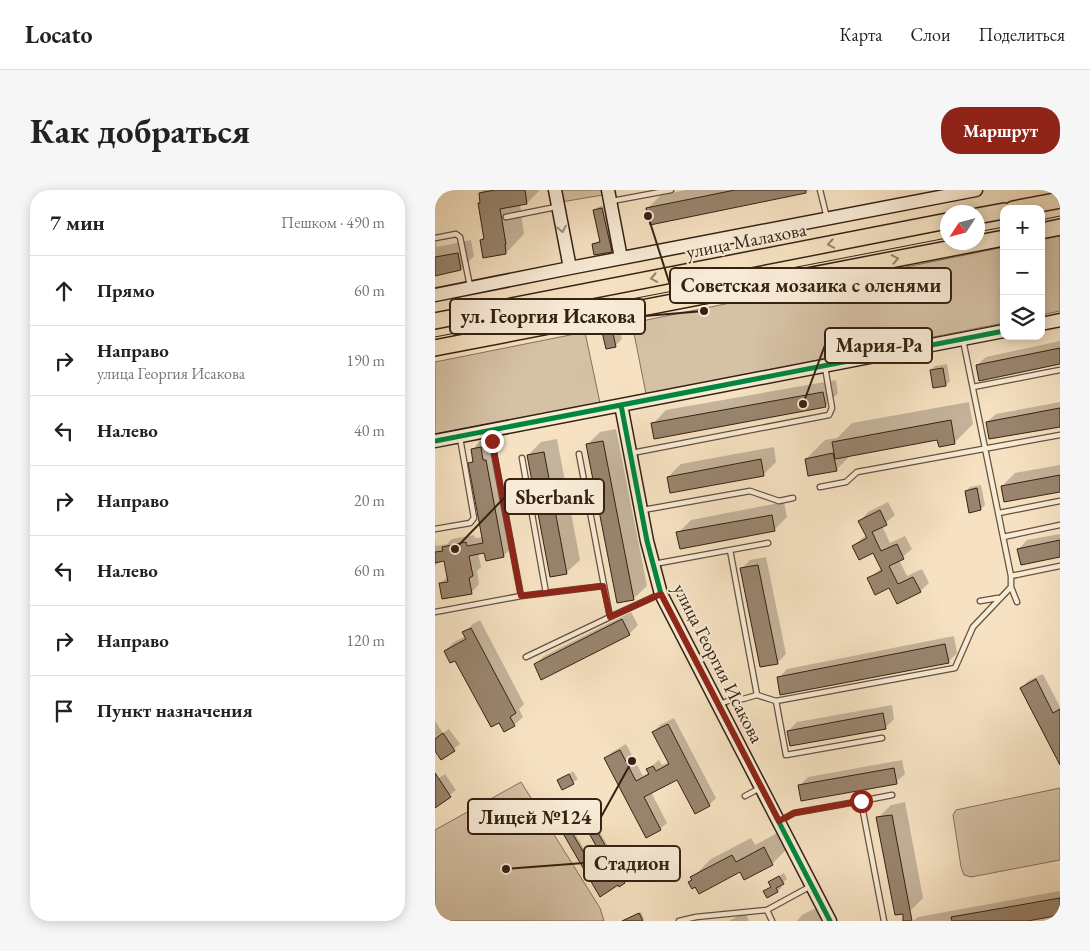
<!DOCTYPE html>
<html lang="ru">
<meta charset="utf-8">
<style>
:root{--surface:#fff;--page:#f6f6f6;--text:#222;--muted:#767676;--line:#e0e0e0;--accent:#8f2418}
body{margin:0;font-family:"EB Garamond",serif;background:var(--page);color:var(--text)}
.controls{position:absolute;right:15px;top:15px;display:grid;overflow:hidden;border-radius:10px;box-shadow:0 2px 12px #0003}
.controls button{width:45px;height:45px;display:grid;place-items:center;padding:0;border:0;border-bottom:1px solid var(--line);background:var(--surface);color:var(--text);font:25px sans-serif}
.compass{position:absolute;left:505px;top:15px;width:45px;height:45px;border-radius:50%;background:var(--surface);box-shadow:0 2px 12px #0003;rotate:234deg}
.stop{position:absolute;width:15px;height:15px;margin:-11px;border:4px solid #8f2418;border-radius:50%;background:#fff}
.stop.end{background:#8f2418;border-color:#fff;box-shadow:0 1px 5px #0008}
.list{margin:0;padding:0;list-style:none}
h2{display:flex;justify-content:space-between;align-items:center;height:65px;margin:0;padding:0 20px;font-size:21px}
h2 small{font-size:16px;font-weight:400;color:var(--muted)}
.list li{display:grid;grid-template-columns:32px 1fr auto;gap:15px;align-items:center;box-sizing:border-box;height:70px;padding:0 20px;border-top:1px solid var(--line)}
.list b{display:block;font-size:19px;white-space:nowrap}
.list p{margin:0;font-size:16px;white-space:nowrap;color:var(--muted)}
.list em{font-size:16px;font-style:normal;color:var(--muted)}
.icon{flex:none;width:28px;height:28px;fill:none;stroke:currentColor;stroke-width:2;stroke-linecap:round;stroke-linejoin:round}
.map{position:relative;flex:none;width:625px;height:731px;overflow:hidden;border-radius:20px}
header{display:flex;align-items:center;gap:30px;box-sizing:border-box;height:70px;padding:0 25px;background:var(--surface);border-bottom:1px solid var(--line)}
header strong{font-size:24px}
nav{display:flex;gap:28px;margin-inline-start:auto;font-size:18px}
.intro{display:flex;align-items:center;justify-content:space-between;box-sizing:border-box;height:120px;padding:0 30px}
h1{margin:0;font-size:35px}
.button{padding:12px 22px;border-radius:20px;background:var(--accent);color:#fff;font-size:18px;font-weight:700}
main{display:flex;gap:30px;padding:0 30px}
aside{flex:1;background:var(--surface);border-radius:20px;box-shadow:0 2px 12px #0003}
.map>svg:first-child{display:block}
.green{fill:#d5c1a4;stroke:#85715c}
.shadow{fill:#0003}
.building{fill:#99856e;stroke:#352113}
.lines{fill:none;stroke-linecap:round;stroke-linejoin:round}
.lane-casing{stroke:#65513f;stroke-width:7}
.secondary-casing{stroke:#352113;stroke-width:15}
.primary-casing{stroke:#352113;stroke-width:18}
.lane{stroke:#f9ecd7;stroke-width:4.5}
.secondary{stroke:#f9ecd7;stroke-width:12}
.primary{stroke:#f6e2c2;stroke-width:15}
.tram{stroke:#352113;stroke-width:1}
.cycleway-casing{stroke:#f9ecd7;stroke-width:8}
.cycleway{stroke:#00873e;stroke-width:5}
.oneway{stroke:#a1917f}
.oneway2{stroke:#96826a}
.route{stroke:#8f2418;stroke-width:6}
.labels{text-anchor:middle;stroke-width:4;stroke-linejoin:round;paint-order:stroke}
.street-label{font-size:19px;fill:#352113;stroke:#f9ecd7}
.leader{fill:none;stroke:#352113;stroke-width:2}
.callout-dot{fill:#352113;stroke:#f9ecd7;stroke-width:2}
.callout{fill:#f9ecd7;stroke:#352113;stroke-width:2}
.callout-label{font-size:20px;text-anchor:middle;font-weight:bold;fill:#352113}
</style>
<header>
<strong>Locato</strong>
<nav><a>Карта</a><a>Слои</a><a>Поделиться</a></nav>
</header>
<div class="intro"><h1>Как добраться</h1><a class="button">Маршрут</a></div>
<main>
<aside>
<h2>7 мин<small>Пешком · 490 m</small></h2>
<ul class="list">
<li><svg class="icon" aria-label="ahead" viewBox="0 0 24 24"><path d="M12 20V5M6 11l6-6 6 6"/></svg><div><b>Прямо</b></div><em>60 m</em></li>
<li><svg class="icon" aria-label="right" viewBox="0 0 24 24"><path d="M7 20v-9h11M14 6l5 5-5 5"/></svg><div><b>Направо</b><p>улица Георгия Исакова</p></div><em>190 m</em></li>
<li><svg class="icon" aria-label="left" viewBox="0 0 24 24"><path d="M17 20v-9H6M10 6l-5 5 5 5"/></svg><div><b>Налево</b></div><em>40 m</em></li>
<li><svg class="icon" aria-label="right" viewBox="0 0 24 24"><path d="M7 20v-9h11M14 6l5 5-5 5"/></svg><div><b>Направо</b></div><em>20 m</em></li>
<li><svg class="icon" aria-label="left" viewBox="0 0 24 24"><path d="M17 20v-9H6M10 6l-5 5 5 5"/></svg><div><b>Налево</b></div><em>60 m</em></li>
<li><svg class="icon" aria-label="right" viewBox="0 0 24 24"><path d="M7 20v-9h11M14 6l5 5-5 5"/></svg><div><b>Направо</b></div><em>120 m</em></li>
<li><svg class="icon" aria-label="arrive" viewBox="0 0 24 24"><path d="M6 21V4h12l-3 4 3 4H6"/></svg><div><b>Пункт назначения</b></div></li>
</ul>
</aside>
<div class="map">
<svg width="625" height="731" viewBox="0 0 625 731">
<rect width="100%" height="100%" fill="#f6e2c2"/>
<filter id="stains"><feTurbulence type="fractalNoise" baseFrequency=".004" numOctaves="4"/><feColorMatrix values="0 0 0 0 .2 0 0 0 0 .09 0 0 0 0 .02 0 0 0 .5 -.17"/></filter>
<radialGradient id="worn" r=".72"><stop offset=".6" stop-color="#630" stop-opacity="0"/><stop offset="1" stop-color="#630" stop-opacity=".3"/></radialGradient>
<path class="green" d="M124,0h43l1,5 -42,7z
M625,46v75l-19,4v-76z
M569,57v76l-358,71 -14,-71z
M150,142l15,71 -165,31v-72z
M86,592l79,126 4,13h-162l-7,-11v-80z
M625,598v72l-89,17 -7,-2 -3,-8 -8,-52 3,-5z"/>
<path class="shadow" d="M48,0h57l-13,13 -7,1 4,30 -18,19 -25,-13 4,-4 -6,-32 2,-3 -1,-8z
M251,0h125l-160,33 -3,-15 13,-13z
M171,15l9,42 -4,4 -18,-7 8,-4 -7,-29 4,-4z
M0,48l2,9 34,-7 3,16 -13,13 -26,-1z
M183,134l4,15 -7,7 -12,-14 7,-6z
M625,151v22l-83,2 9,-8z
M512,174l3,17 -4,4 -15,-15 4,-4z
M401,190l2,13 -13,13 -172,18 13,-14z
M534,212l4,22 -19,19 -16,-4 -86,15 -16,16 -30,-11 19,-19 12,-2 15,-15z
M625,212v23l-73,-3 9,-8z
M181,239l31,157 -14,13 -46,-154 13,-13z
M122,249l23,121 -14,13 -38,-118 13,-13z
M53,250l3,13 3,-1 18,96 -9,8 -18,-4 -7,1 3,14 -4,4 2,13 -8,9 -31,-9 8,-8 -3,-16 -6,2 -4,4v-26l1,6 11,-2 5,-5 22,-4 1,3 8,-1 -13,-74 4,-4 -2,-9 8,-9z
M339,257l2,15 -13,13 -95,2 13,-13z
M625,275v25l-58,-4 13,-13z
M546,295l4,20 -4,4 -15,-18 4,-4z
M349,312l3,15 -13,13 -96,3 13,-13z
M453,312l7,13 -13,11 8,17 15,-7 7,13 -13,11 8,16 15,-7 7,14 -9,8 -30,-5 -22,-7 14,-11 -8,-16 -21,-6 13,-11 -6,-14 8,-9z
M625,344v21l-41,-6 8,-9z
M331,367l20,97 -9,9 -36,-94 9,-9z
M196,422l7,13 -9,9 -94,31 9,-9z
M45,430l44,84 -5,5 4,8 -9,8 -58,-66 -11,-8 9,-9 12,-6 -2,-3 9,-9z
M519,446l3,17 -9,9 -169,16 8,-9z
M608,484l17,33v55l-38,-74 6,-7z
M457,515l2,14 -9,9 -97,3 9,-9z
M239,528l42,80 -7,7 -14,7 -17,-34 -27,14 16,31 -7,6 -54,-71 6,-6 14,-8 17,32 6,-4 -1,-3 11,-9 3,5 7,-3 -15,-30 6,-7z
M0,531l8,12 6,-4 11,15 -18,14 -7,-9z
M467,570l3,14 -9,8 -97,4 9,-9z
M138,581l5,8 -15,10 -5,-8z
M0,582l4,6 6,-4 11,16 -18,14 -3,-4z
M470,612l18,96 -13,13 -32,-93 13,-13z
M156,627l24,41 -7,5 -23,-43z
M135,635l33,57 18,-11 5,9 -1,2 -6,3 -1,-1 -17,11 -37,-67z
M348,640l8,15 -19,19 -79,15 -1,-1 19,-19 40,-21 4,7z
M349,683l3,6 -7,6 2,2 -4,4 -14,1 8,-6 -2,-3 4,-4z
M625,701v23l-39,7h-108l5,-4z
M381,718l7,13h-26l5,-6z
M206,722l3,7 -3,2h-19z
M310,722l4,9h-20l2,-1z"/>
<path class="building" d="M60,0h30l2,14 -27,5 6,35h-1l1,10 -23,4 -3,-18 4,-1 -6,-36h2l-1,-10z
M300,0h71v3l-156,32 -4,-17z
M167,18l10,44 -18,3 -2,-11 8,-2 -7,-32z
M23,63l3,17 -26,6v-19z
M177,139l4,18 -10,2 -4,-17z
M625,158v16l-81,17 -3,-16z
M508,178l3,18 -13,2 -3,-18z
M388,202l3,15 -172,32 -3,-16z
M625,218v19l-71,12 -3,-17z
M516,230l4,24 -16,3 -2,-7 -102,19 -3,-17z
M168,251l31,159 -17,3 -31,-159z
M46,257l2,13h3l18,97 -18,4 -2,-8 -15,3 4,20 -4,2 3,16 -30,5 -3,-16 9,-1 -4,-21 -9,2v-11l8,-1 -1,-4 24,-5 1,4 16,-3 -15,-80 5,-1 -2,-13z
M109,262l23,122 -17,3 -23,-122z
M398,263l4,18 -29,5 -3,-17z
M326,269l3,17 -94,17 -3,-16z
M625,285v17l-56,10 -3,-16z
M542,298l4,22 -12,3 -4,-22z
M445,320l7,15 -15,7 9,19 16,-7 7,15 -15,7 9,18 15,-7 8,15 -24,12 -8,-16 -14,7 -8,-17 15,-7 -9,-18 -14,7 -7,-14 15,-8 -9,-17z
M337,325l3,16 -95,18 -4,-17z
M625,350v17l-39,8 -4,-16z
M323,375l20,99 -18,3 -20,-99z
M187,429l8,16 -89,45 -7,-16z
M36,438l45,85 -6,4 5,9 -11,6 -5,-9 -8,4 -36,-66 -5,2 -6,-12 22,-12 -4,-7z
M510,454l4,19 -169,32 -3,-18z
M601,489l17,34 7,-4v56l-40,-77z
M448,523l3,16 -96,17 -3,-15z
M233,534l42,82 -15,8 -18,-34 -33,17 17,33 -15,8 -42,-80 16,-8 16,31 13,-7 -3,-5 7,-3 3,5 13,-7 -17,-32z
M8,543l12,18 -14,9 -6,-9v-12z
M459,578l3,16 -96,17 -3,-16z
M0,583l16,24 -16,11z
M134,584l5,10 -12,6 -5,-10z
M457,625l20,106h-9v-7l-8,1 -19,-98z
M154,627l25,44 -7,4 -25,-44z
M133,636l33,56 18,-10 6,11 -6,4 -1,-2 -18,12 -39,-67z
M329,657l9,18 -29,15 -4,-8 -41,22 -4,-7 -3,2 -4,-7 4,-2 -2,-3 42,-22 4,7z
M344,686l5,8 -8,4 2,4 -11,6 -4,-7 8,-4 -3,-5z
M625,708v17l-32,6h-76l-1,-4z
M204,723l4,8h-21z"/>
<g class="lines">
<defs>
<path id="lane" d="M385,0l7,28
M177,11l59,-11
M71,27l50,-10
M0,48l21,-4 4,3 10,49
M528,150l48,236 49,-10
M538,197l87,-17
M55,242l31,164
M197,263l197,-38 3,-7 -7,-41
M144,264l31,163 50,-23
M87,268l24,135
M385,297l26,-5 11,-10 203,-37
M208,320l107,-19 29,10 14,-3
M564,323l61,-12
M0,339l35,-6 4,-5 -14,-80
M568,347l57,-12
M219,374l114,-21
M576,397l6,15
M545,411l18,-3
M0,422l86,-16 82,-10
M91,467l84,-40
M322,505l19,6 179,-33 18,-41 38,-40v-11
M341,511l10,54 96,-17
M285,514l16,-6 7,1 14,-4 -27,-145
M310,606l15,-8
M345,631l14,-8 67,-12
M332,720l5,11
M244,731l17,-4 71,-7 44,-24
M449,731l-23,-120 31,-6"/>
<path id="secondary" d="M120,0l15,78
M173,0l13,68
M0,105l135,-27 406,-78
M606,134l19,-4
M186,215l26,136 14,53 169,327
M0,251l569,-110"/>
<path id="primary" d="M578,19l47,-9
M542,26l27,-5
M606,41l19,-4
M0,131l512,-100
M0,158l569,-110"/>
</defs>
<use href="#lane" class="lane-casing"/>
<use href="#secondary" class="secondary-casing"/>
<use href="#primary" class="primary-casing"/>
<use href="#lane" class="lane"/>
<use href="#secondary" class="secondary"/>
<use href="#primary" class="primary"/>
<path class="tram" d="M606,30l19,-4
M542,42l27,-5
M0,147l512,-99"/>
<defs>
<path id="cycleway" d="M186,215l26,136 14,53 169,327
M0,251l569,-110"/>
</defs>
<use href="#cycleway" class="cycleway-casing"/>
<use href="#cycleway" class="cycleway"/>
</g>
<defs><path id="oneway-chevron" d="M-2-3.5L2.5 0L-2 3.5" fill="none" stroke-width="1.6" stroke-linecap="round" stroke-linejoin="round" transform="scale(1.25)"/></defs>
<use class="oneway" href="#oneway-chevron" transform="translate(127 39) rotate(79)"/>
<g class="oneway2">
<use href="#oneway-chevron" transform="translate(396 54) rotate(169)"/>
<use href="#oneway-chevron" transform="translate(460 69) rotate(-11)"/>
<use href="#oneway-chevron" transform="translate(219 88) rotate(169)"/>
</g>
<g class="lines">
<path class="route" d="M57,251l29,155 82,-10 7,31 51,-23 118,227 15,-8 67,-12"/>
</g>
<g class="labels">
<g class="street-label">
<text transform="translate(311 50) rotate(-11)" y="7">улица Малахова</text>
<text transform="translate(284 473) rotate(63)" y="7">улица Георгия Исакова</text>
</g>
</g>
<path class="leader" d="M213 26L235 95M269 121L210 126M368 214L390 155M20 359L70 307M197 571L166 627M71 679L149 673"/>
<g class="callout-dot">
<circle cx="213" cy="26" r="5"/>
<circle cx="269" cy="121" r="5"/>
<circle cx="368" cy="214" r="5"/>
<circle cx="20" cy="359" r="5"/>
<circle cx="197" cy="571" r="5"/>
<circle cx="71" cy="679" r="5"/>
</g>
<g class="callout">
<rect x="235" y="78" width="281" height="35" rx="5"/>
<rect x="15" y="109" width="195" height="35" rx="5"/>
<rect x="390" y="138" width="107" height="35" rx="5"/>
<rect x="70" y="289" width="99" height="35" rx="5"/>
<rect x="33" y="609" width="133" height="35" rx="5"/>
<rect x="149" y="656" width="96" height="35" rx="5"/>
</g>
<g class="callout-label">
<text x="376" y="102">Советская мозаика с оленями</text>
<text x="113" y="133">ул. Георгия Исакова</text>
<text x="444" y="162">Мария-Ра</text>
<text x="120" y="314">Sberbank</text>
<text x="100" y="634">Лицей №124</text>
<text x="197" y="680">Стадион</text>
</g>
<rect width="100%" height="100%" filter="url(#stains)"/>
<rect width="100%" height="100%" fill="url(#worn)"/>
</svg>
<div class="controls">
<button>+</button>
<button>−</button>
<button><svg class="icon" aria-label="layers" viewBox="0 0 24 24"><path d="M12 4l9 5-9 5-9-5zM3 14l9 5 9-5"/></svg></button>
</div>
<svg class="compass" viewBox="-18 -18 36 36"><path d="M0-13l5 13h-10z" fill="#e53935"/><path d="M0 13l5-13h-10z" fill="#767676"/></svg>
<div class="stop" style="left:426px;top:611px"></div>
<div class="stop end" style="left:57px;top:251px"></div>
</div>
</main>
